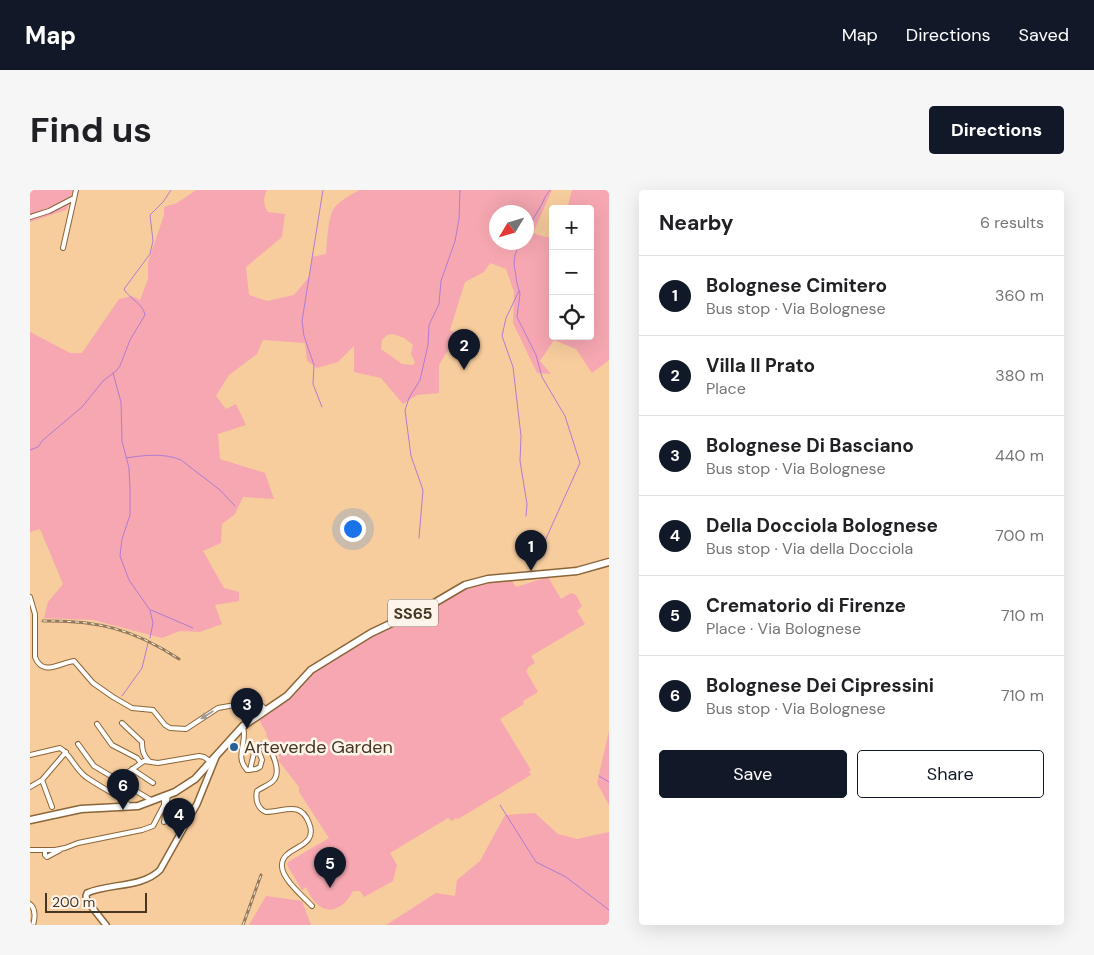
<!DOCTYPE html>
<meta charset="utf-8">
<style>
:root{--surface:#fff;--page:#f6f6f6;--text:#202124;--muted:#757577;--line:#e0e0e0;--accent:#111827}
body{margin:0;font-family:"DM Sans",sans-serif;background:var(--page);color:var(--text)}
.controls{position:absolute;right:15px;top:15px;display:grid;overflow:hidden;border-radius:5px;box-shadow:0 5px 20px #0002}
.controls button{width:45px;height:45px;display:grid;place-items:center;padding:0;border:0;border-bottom:1px solid var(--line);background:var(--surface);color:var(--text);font:25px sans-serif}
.compass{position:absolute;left:459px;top:15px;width:45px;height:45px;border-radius:50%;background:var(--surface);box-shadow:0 5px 20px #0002;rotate:232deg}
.scale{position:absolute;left:15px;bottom:12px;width:102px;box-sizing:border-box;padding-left:5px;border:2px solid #453521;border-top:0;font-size:14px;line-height:18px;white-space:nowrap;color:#453521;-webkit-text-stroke:4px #fdf5eb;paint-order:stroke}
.you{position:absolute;left:322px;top:338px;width:18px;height:18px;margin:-12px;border:4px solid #fff;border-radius:50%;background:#1a73e8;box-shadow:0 0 0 8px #1a73e833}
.badge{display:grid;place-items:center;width:32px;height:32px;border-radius:50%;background:var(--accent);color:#fff;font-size:16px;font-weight:700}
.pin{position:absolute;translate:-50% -41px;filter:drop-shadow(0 1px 2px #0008)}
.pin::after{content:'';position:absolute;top:26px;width:18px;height:15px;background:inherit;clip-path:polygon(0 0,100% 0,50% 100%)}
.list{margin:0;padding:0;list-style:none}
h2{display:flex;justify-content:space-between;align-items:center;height:65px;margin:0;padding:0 20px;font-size:21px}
h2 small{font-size:16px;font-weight:400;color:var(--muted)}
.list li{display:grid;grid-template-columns:32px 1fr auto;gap:15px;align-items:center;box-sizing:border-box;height:80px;padding:0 20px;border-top:1px solid var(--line)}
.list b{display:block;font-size:19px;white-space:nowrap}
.list p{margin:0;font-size:16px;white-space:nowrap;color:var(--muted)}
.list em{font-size:16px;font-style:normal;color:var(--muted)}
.actions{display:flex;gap:10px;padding:15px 20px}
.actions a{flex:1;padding:11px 0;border:1px solid var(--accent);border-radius:5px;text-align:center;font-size:18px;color:var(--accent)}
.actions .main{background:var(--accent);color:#fff}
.icon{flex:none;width:28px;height:28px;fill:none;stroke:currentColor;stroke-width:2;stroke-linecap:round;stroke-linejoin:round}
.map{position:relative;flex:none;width:579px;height:735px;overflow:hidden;border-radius:5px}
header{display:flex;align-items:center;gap:30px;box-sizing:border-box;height:70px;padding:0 25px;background:var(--accent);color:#fff}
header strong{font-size:24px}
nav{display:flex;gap:28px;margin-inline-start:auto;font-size:18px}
.intro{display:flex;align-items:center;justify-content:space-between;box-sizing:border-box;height:120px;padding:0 30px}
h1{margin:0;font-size:35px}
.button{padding:12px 22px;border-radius:5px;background:var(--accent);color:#fff;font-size:18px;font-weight:700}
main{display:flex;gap:30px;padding:0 30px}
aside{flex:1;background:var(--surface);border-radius:5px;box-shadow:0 5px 20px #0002}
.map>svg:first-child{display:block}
.green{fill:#f6a7b1;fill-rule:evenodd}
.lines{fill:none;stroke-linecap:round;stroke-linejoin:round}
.stream{stroke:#b07cd3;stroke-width:1}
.minor-casing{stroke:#8a6538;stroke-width:6}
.tertiary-casing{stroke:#8a6538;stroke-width:8}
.primary-casing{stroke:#8a6538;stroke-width:9}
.minor{stroke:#fff;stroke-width:4}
.tertiary{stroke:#fff;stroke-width:5}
.primary{stroke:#fff;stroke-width:6}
.rail-casing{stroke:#957959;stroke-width:3}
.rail{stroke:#fdf5eb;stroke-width:1;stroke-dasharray:4;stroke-linecap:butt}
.oneway{fill:#a29a90}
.poi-dot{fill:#276198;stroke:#fdf5eb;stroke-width:2}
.labels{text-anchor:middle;stroke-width:5;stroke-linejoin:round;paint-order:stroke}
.shield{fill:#fdf5eb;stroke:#7c6f5e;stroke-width:1}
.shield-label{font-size:16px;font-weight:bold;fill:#453521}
.poi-label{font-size:18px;fill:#453521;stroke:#fdf5eb;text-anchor:start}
</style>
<header>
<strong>Map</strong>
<nav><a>Map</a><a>Directions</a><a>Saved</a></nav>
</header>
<div class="intro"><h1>Find us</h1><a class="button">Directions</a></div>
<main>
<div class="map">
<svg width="579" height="735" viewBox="0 0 579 735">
<rect width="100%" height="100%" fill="#f7cd9d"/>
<path class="green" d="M0,0h47l-11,20 -36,12z
M166,0h71c-4,8 -4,15 1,22l17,2 -3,23 -36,30 3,28 18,6 27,-6 15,-18 3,-20 14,-3c1,-11 2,-35 7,-44 5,-9 18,-15 26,-20h193l-19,43 12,4h8v99h37v-127h-23l5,-19h37v170l-17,13 -16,-24 -22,-9 -14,21 11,13 -14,-1 -24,-50 1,-31 -8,-23 -16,-6 -6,9 -19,10 -15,48 8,4 -19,31v28l-22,2 -14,9 -22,-26 -27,-6v-26l-16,16 -21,6 -10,-7 -2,-18 -42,-3 -6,14 -28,21 -13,21 10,13 10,-5 10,21 -28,9 2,25 45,14 9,26 -31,-2 -8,17 -13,10 -1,19 -18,8 21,37 15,4v9l-24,4 7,19 -22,8 -20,-1 -18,7 -69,-18 -49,-2 4,-16 15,-18 -23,-55 -10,3v-200l40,21h12l37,-54 13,-3 8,4 8,-21v-17l16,-47v-8l13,-4zM467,22h30v30h-30zM363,144l11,4 9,7 -2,9 4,8 -2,3 -11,-1 -21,-15 1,-9 5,-5z
M518,387l13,22 10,-6 5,2 6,11 -5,5 8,13 -54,32 4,7 -8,5 1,1 -2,2 12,21 -15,9 1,3 -24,15 31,51 -2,2 2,3 -73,44 -2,-1 -4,3 -4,-3 -58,35 7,12 -4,16 -29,16 -4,-6h-7c-8,16 -24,27 -39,10 -3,-4 -6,-9 -8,-14l-4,3 -15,-25 1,-3 41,-24 -30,-46v-5l-21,-27 2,-2 -14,-23 1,-1 -9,-16 32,-21 24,-26 72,-42 85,-44 39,-7 6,9z
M579,541v74l-12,-22z
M505,623l23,21 19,5 32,-7v93h-223l50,-32 19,3 2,-16 23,-19 25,-46z
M236,706l36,5 9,24h-62z"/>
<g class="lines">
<path class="stream" d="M497,39l15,-25 3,-7 5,-7
M490,52l-5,13 -1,9 3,19 3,11 -3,23 19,38 6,22 23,39 15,47 -36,80
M489,101l-13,27 -4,18 11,31 8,69 -1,25 7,43 -1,12
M83,183l8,29 1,39 7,27 1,21v26l-8,24 -2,17 9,24 21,30 3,13 -3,15
M292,217l-9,-23 1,-19 -10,-29 -2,-15 21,-131
M0,260l8,-3 5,-7 39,-33 21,-26 13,-10 4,-5 10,-26 15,-25c-2,-12 -16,-16 -21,-26l26,-35 3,-13 -3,-26 13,-13 8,-12
M96,268c18,-3 39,-5 55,2l39,30 15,16
M389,348l4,-48 -12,-34 -6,-46 4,-12 11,-18 8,-35 1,-20 10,-21 2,-23 14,-40 4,-22 1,-29
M121,420l42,18
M92,506l20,-28 6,-25
M569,586l10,6
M470,615l36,57 30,15 43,33"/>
<defs>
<path id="minor" d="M0,27l19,-6 25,-13
M33,58l13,-58
M0,407l5,17v43c8,20 24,6 39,4l19,22 20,14 19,11 21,2 12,15 5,3 16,1 32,-21 39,-7 9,9
M92,533l20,19c0,8 1,13 7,19
M67,534l15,21 25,13 4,5
M213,537c5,15 -9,29 4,43l9,-1 4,-2 2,-7 -3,-8 -5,1
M48,554l16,22 57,34
M0,565l30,-7c11,7 15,21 26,29 13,9 27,16 40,25l3,4
M102,579l21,14
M220,580l4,-17 8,-9 5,1c6,8 14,26 7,35 -4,5 -12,7 -17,11 -2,9 1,18 9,21 18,0 34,-12 43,11 11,27 -29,22 -27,44 1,13 22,30 30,39
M12,590l10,27
M87,590l27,-19 14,2 41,-7 5,1 7,5
M0,597l12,-7 24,-28
M134,632l4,-27
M0,660h25l10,-2 13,-5 64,-13 11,-4 11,-21v-8
M15,661v4l2,2 13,-7
M0,714c6,5 5,14 3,21"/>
<path id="tertiary" d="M76,735l-19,-24 -1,-5 1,-3c23,-10 55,-5 73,-23l37,-66 19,-47"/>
<path id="primary" d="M0,630l51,-11 57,-3 37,-14 20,-13 48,-53 44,-30 24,-26 60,-37 65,-31 29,-17 23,-6 89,-8 32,-9"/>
</defs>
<use href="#minor" class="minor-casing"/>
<use href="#tertiary" class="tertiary-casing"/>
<use href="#primary" class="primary-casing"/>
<use href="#minor" class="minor"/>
<use href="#tertiary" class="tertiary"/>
<use href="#primary" class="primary"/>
<defs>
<path id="rail" d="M13,431c54,-1 90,8 136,38
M213,735l18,-50"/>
</defs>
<use href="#rail" class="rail-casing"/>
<use href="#rail" class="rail"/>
</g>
<defs><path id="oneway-solid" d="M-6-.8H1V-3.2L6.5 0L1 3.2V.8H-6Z" transform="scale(1.25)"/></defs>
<use class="oneway" href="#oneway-solid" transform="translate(177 525) rotate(148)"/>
<circle class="poi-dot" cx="204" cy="557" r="5"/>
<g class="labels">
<rect class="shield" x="358" y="409.5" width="50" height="27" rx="4"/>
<g class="shield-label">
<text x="383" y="429">SS65</text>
</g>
<g class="poi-label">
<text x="214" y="563">Arteverde Garden</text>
</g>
</g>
</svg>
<div class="controls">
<button>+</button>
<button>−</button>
<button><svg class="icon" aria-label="locate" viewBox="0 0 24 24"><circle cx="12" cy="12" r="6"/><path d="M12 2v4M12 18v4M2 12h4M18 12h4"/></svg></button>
</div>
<svg class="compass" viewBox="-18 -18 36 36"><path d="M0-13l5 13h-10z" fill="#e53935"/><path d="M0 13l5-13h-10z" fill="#757577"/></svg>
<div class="scale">200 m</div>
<div class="you"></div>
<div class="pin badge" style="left:501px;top:381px">1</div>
<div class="pin badge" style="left:434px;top:180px">2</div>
<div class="pin badge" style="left:217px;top:539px">3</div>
<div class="pin badge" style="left:149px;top:649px">4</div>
<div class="pin badge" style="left:300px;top:698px">5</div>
<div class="pin badge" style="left:93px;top:620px">6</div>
</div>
<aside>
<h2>Nearby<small>6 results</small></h2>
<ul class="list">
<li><span class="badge">1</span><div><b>Bolognese Cimitero</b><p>Bus stop · Via Bolognese</p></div><em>360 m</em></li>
<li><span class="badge">2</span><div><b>Villa Il Prato</b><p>Place</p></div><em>380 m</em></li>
<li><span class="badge">3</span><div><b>Bolognese Di Basciano</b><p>Bus stop · Via Bolognese</p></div><em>440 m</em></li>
<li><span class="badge">4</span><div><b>Della Docciola Bolognese</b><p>Bus stop · Via della Docciola</p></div><em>700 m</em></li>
<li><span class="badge">5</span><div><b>Crematorio di Firenze</b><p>Place · Via Bolognese</p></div><em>710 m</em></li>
<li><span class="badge">6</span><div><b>Bolognese Dei Cipressini</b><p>Bus stop · Via Bolognese</p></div><em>710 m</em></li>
</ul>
<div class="actions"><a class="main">Save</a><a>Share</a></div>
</aside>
</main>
